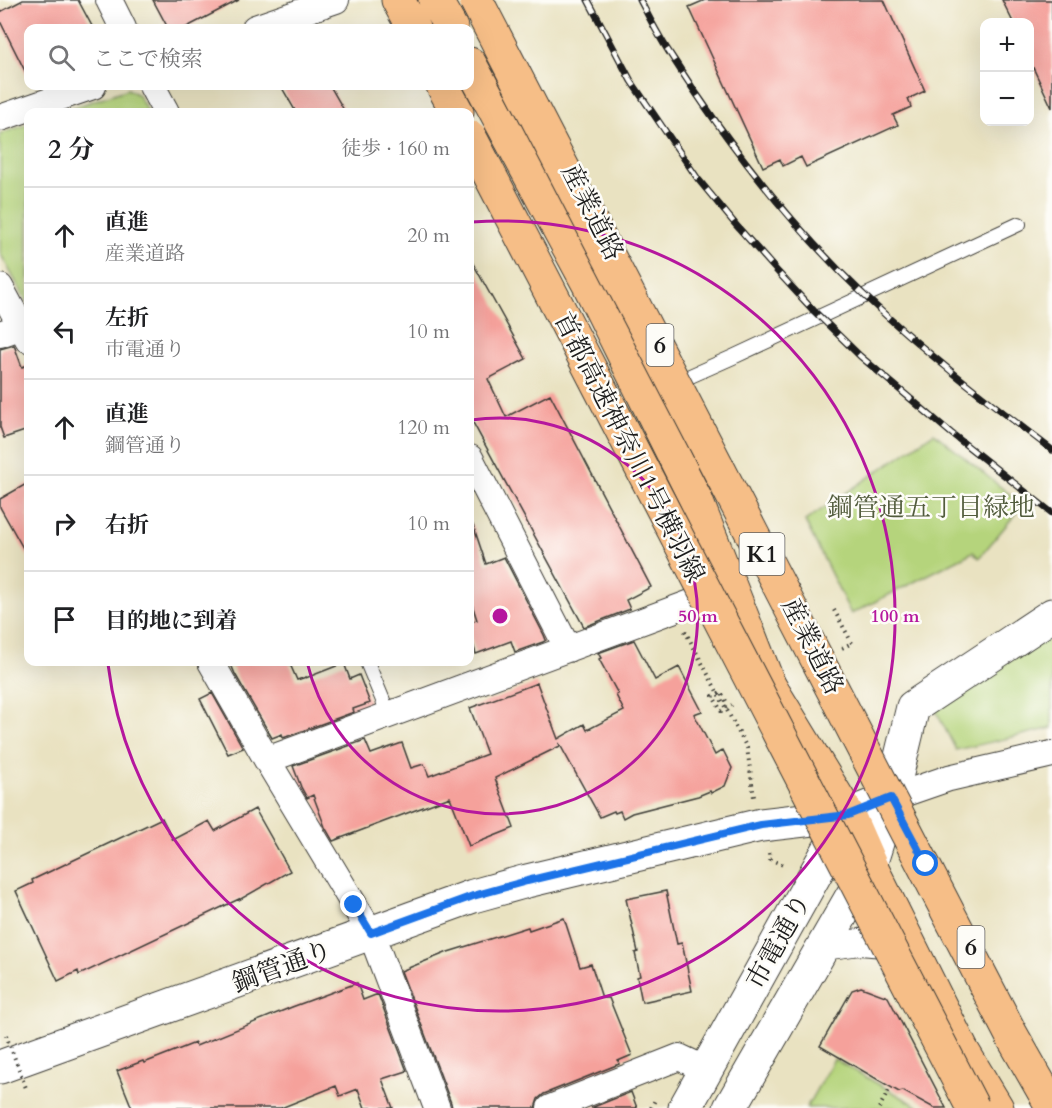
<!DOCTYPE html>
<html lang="ja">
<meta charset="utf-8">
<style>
:root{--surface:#fff;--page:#f6f6f6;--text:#202124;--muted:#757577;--line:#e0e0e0}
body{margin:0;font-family:Cardo,"Noto Serif JP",serif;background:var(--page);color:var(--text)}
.controls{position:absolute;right:18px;top:18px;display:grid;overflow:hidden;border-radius:12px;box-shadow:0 6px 24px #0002}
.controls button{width:54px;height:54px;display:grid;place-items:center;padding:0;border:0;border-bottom:2px solid var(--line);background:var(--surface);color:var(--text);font:30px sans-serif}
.stop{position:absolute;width:18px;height:18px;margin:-14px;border:4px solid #1a73e8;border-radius:50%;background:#fff}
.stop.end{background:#1a73e8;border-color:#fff;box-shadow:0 2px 6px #0008}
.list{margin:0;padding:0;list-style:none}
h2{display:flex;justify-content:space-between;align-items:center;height:78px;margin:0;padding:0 24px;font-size:26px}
h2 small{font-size:20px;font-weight:400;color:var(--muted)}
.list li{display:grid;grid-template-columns:39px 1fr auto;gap:18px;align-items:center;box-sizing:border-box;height:96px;padding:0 24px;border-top:2px solid var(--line)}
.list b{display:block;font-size:22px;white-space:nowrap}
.list p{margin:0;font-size:20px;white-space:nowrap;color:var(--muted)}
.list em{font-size:20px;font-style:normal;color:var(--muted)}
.icon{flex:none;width:33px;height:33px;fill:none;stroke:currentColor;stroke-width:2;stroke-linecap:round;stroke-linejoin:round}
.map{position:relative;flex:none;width:1052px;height:1108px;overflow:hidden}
.search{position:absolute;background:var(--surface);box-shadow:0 6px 24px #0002;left:24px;top:24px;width:450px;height:66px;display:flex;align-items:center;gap:15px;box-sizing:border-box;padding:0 21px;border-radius:12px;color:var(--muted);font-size:22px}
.panel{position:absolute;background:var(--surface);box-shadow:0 6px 24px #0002;left:24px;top:108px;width:450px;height:558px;border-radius:12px}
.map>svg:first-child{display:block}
.green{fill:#b5d47b;stroke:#68784c;stroke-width:1.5}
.building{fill:#f5a19b}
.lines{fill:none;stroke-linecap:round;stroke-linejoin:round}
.service-casing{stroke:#3b3a35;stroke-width:16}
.minor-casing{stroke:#3b3a35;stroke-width:28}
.tertiary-casing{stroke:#3b3a35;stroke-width:35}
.primary-casing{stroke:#3b3a35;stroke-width:35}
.motorway-casing{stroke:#3b3a35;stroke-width:35}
.path{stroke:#3b3a35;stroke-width:4;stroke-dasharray:1.5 4.5;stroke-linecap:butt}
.service{stroke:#fff;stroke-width:14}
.minor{stroke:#fff;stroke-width:26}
.tertiary{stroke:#fff;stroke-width:33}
.primary{stroke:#f6be87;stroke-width:33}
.motorway{stroke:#f6be87;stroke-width:33}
.rail-casing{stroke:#1c1c1c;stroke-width:7}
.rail{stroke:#fdfcf7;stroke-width:4.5;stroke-dasharray:14;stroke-linecap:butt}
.motorway-bridge-casing{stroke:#3b3a35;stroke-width:35;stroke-linecap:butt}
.path-bridge{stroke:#3b3a35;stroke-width:4;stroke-dasharray:1.5 4.5;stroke-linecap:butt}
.motorway-bridge{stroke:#f6be87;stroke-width:33}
.route{stroke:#1a73e8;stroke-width:8}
.ring{fill:none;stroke:#b5179e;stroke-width:3}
.labels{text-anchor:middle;stroke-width:5;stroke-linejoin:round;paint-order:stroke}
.shield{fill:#fdfcf7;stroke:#605f5e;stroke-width:1.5}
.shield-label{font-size:24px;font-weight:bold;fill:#1c1c1c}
.street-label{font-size:26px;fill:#1c1c1c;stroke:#fdfcf7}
.park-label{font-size:26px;fill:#525c3d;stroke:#fdfcf7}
.centre{fill:#b5179e;stroke:#fdfcf7;stroke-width:3}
.ring-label{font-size:18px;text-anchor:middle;font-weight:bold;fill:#b5179e;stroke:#fdfcf7;stroke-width:5;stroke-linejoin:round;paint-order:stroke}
</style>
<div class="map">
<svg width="1052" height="1108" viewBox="0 0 1052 1108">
<rect width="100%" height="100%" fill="#fdfcf7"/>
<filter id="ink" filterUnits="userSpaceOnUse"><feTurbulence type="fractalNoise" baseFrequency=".0167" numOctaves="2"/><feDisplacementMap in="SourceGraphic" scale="12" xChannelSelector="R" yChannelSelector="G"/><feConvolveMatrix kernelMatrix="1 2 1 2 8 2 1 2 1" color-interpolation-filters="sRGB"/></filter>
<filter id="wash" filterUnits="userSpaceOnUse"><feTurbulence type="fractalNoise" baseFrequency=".008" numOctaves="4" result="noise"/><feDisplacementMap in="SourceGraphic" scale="24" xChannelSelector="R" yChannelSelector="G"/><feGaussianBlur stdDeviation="1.35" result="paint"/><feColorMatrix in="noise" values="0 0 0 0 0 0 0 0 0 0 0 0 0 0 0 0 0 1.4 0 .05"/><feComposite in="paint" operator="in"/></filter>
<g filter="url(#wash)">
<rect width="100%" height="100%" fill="#e9e2c1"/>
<path class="green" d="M128,89l10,6 10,17h-88z
M28,124v180l-28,-51v-119z
M934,433l89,72 -44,53 -6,-6 -122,62 -46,-93z
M1052,629v99l-96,22 -21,-41z
M834,1059l87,49h-115z"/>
<g id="blocks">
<path class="building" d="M23,0h55l15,28h-65v49l-28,-56v-9z
M153,0h86l-54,28h-17z
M705,0h179l41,91 -17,8 3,8 -18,8 5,10 -92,42 -5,-10 -18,9 -3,-7 -17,8 -74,-160z
M1002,0h50v108l-23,-49v-37h-16z
M281,86h49l15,26h-49z
M470,258l56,101 -38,20 18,38 44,-23 101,193 -25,13 4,9 -46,18 -114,-210z
M14,345l8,22 6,-2v65l-24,8 -4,-11v-78z
M28,483v74l-28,-50v-8z
M470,525h3l13,39 18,-7 40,78 2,5 -3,2 -28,10 -4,-11 -35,13 -6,-20v-12l7,-2 -7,-22z
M634,640l21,40 24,-13 23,44 -8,3 21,41 8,-5 9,18 -7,18 -14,7 -1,-2 -12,5 -66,17 -9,5 -3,-7 -5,2 -1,-2 -14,6 -41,-74 1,3 -65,32 19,50 -45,18 -19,-49 -117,44 -8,-14 -12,-32 -6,3 -6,-11 -8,-21 72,-26 6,14 31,-11 9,25 13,-4 5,12 58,-22 -17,-46 67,-25 21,56 26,-15 3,6 37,-19 -8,-16 2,-1 -19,-35 2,-1 -3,-5z
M230,662h59l8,18 9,-3v1l38,-15 6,16 9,-4 11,28 -17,6 1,3 -71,26 -1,-4 -10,4 -37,-64z
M212,693l31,55 -15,6 -28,-55z
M255,809l35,62 -51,29v-1l-160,76 -1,-4 -20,10 -42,-90 17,-8 -1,-3 130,-62 11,22 36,-19 6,10z
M666,891l11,53 5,-1 10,48 -50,11 -5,-25 3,-1 -5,-23 3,-1 -12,-53z
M564,918l16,49 11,-3 11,34h7l23,57 -14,6 1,3 -75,30 -6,5 -3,9h-83l-1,-5 -50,-132 47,-19 80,-25 1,3z
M357,983l6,17 15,-6 29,77 -25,8 11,29h-28l-7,-19 -18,7 -4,-10 -55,22h-149l-15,-37 26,-10 1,2 51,-20 1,3 96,-39z
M861,987l27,10 58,111h-12l-31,-17 -4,1 -79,-46 32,-56z
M631,1092l6,16h-46z"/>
</g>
</g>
<g filter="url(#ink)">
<use href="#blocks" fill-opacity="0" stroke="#3b3a35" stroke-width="1.5"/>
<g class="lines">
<defs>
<path id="service" d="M679,381l54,-24 286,-133
M367,662l22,53"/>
<path id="minor" d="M109,0l14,28
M255,28l81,-28
M152,86l14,26
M0,118l93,-32
M0,287l28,52
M0,334l28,-10
M470,458l98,191
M211,662l56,98 104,173 66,175
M267,760l451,-167
M891,798l58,-20 103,-24
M823,947l37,-5 24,2 17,6
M550,1108l129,-51 28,13"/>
<path id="tertiary" d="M0,1067l473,-171 54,-15 234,-56 87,-10 43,-17
M685,1108l162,-291
M730,1108l140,-243 21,-67 22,-91 139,-92"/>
<path id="primary" d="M769,685l79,130 22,50 92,185 35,58"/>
<path id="motorway" d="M398,0l15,28
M435,0l16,28
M470,64l118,219 108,217 73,185
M443,86l14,26"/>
</defs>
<use href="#service" class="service-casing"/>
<use href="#minor" class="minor-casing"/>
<use href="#tertiary" class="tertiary-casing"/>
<use href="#primary" class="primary-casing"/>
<use href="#motorway" class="motorway-casing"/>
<path class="path" d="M834,610l18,33
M685,631l62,117 7,49
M769,853l1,6 15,7
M651,1108l4,-8
M879,1108l11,-20"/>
<use href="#service" class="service"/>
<use href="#minor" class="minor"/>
<use href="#tertiary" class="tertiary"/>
<use href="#primary" class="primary"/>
<use href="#motorway" class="motorway"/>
<defs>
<path id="rail" d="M588,0l43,81 67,98 38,46 40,45 38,41 46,45 91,77 101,80
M640,0c9,17 18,35 29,52 56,88 120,172 196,244 59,56 123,105 187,154"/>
</defs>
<use href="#rail" class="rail-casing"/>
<use href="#rail" class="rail"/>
<defs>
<path id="motorway-bridge" d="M476,0l536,1036 40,70
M470,137l503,971"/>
</defs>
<use href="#motorway-bridge" class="motorway-bridge-casing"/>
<path class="path-bridge" d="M842,648l10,-5
M726,701l-5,-9 -8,4 8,15 11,-6
M6,1035l20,53"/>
<use href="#motorway-bridge" class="motorway-bridge"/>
</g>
</g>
<g class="lines" filter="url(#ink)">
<path class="route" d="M354,905l17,28 102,-37 54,-15 234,-56 87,-10 43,-17 35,66"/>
</g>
<g class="ring">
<path d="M471 420A198 198 0 1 1 307 662"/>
<path d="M472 222A395 395 0 1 1 108 664"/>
</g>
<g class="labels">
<g class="shield">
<rect x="646.5" y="324" width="27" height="42" rx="4.5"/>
<rect x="739.5" y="533" width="45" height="42" rx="4.5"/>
<rect x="957.5" y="926" width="27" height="42" rx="4.5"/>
</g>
<g class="shield-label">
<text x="660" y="353">6</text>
<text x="762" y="562">K1</text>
<text x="971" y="955">6</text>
</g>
<g class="street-label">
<text transform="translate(593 212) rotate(63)" y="9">産業道路</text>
<text transform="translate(630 447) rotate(63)" y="9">首都高速神奈川1号横羽線</text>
<text transform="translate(813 646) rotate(63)" y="9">産業道路</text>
<text transform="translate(778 941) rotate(-61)" y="9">市電通り</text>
<text transform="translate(282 966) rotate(-20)" y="9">鋼管通り</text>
</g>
<g class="park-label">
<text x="931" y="516">鋼管通五丁目緑地</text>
</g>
</g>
<circle cx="500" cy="616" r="9" class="centre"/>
<g class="ring-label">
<text x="698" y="622">50 m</text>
<text x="895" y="622">100 m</text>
</g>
</svg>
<div class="controls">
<button>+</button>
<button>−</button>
</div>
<div class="stop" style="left:926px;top:864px"></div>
<div class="stop end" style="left:354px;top:905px"></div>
<div class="search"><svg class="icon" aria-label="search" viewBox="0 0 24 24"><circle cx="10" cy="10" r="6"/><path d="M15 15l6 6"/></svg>ここで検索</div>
<section class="panel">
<h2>2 分<small>徒歩 · 160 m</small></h2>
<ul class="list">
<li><svg class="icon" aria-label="ahead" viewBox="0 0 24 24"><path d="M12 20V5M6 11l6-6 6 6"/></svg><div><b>直進</b><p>産業道路</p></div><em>20 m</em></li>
<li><svg class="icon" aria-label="left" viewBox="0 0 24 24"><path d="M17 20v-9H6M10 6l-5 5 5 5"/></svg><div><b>左折</b><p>市電通り</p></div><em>10 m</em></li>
<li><svg class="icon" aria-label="ahead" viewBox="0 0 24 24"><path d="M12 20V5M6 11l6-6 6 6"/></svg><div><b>直進</b><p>鋼管通り</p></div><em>120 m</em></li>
<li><svg class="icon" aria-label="right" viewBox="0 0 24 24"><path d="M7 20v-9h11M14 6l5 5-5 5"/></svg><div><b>右折</b></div><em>10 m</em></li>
<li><svg class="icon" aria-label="arrive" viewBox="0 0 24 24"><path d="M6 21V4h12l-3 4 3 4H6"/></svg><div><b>目的地に到着</b></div></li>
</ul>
</section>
</div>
